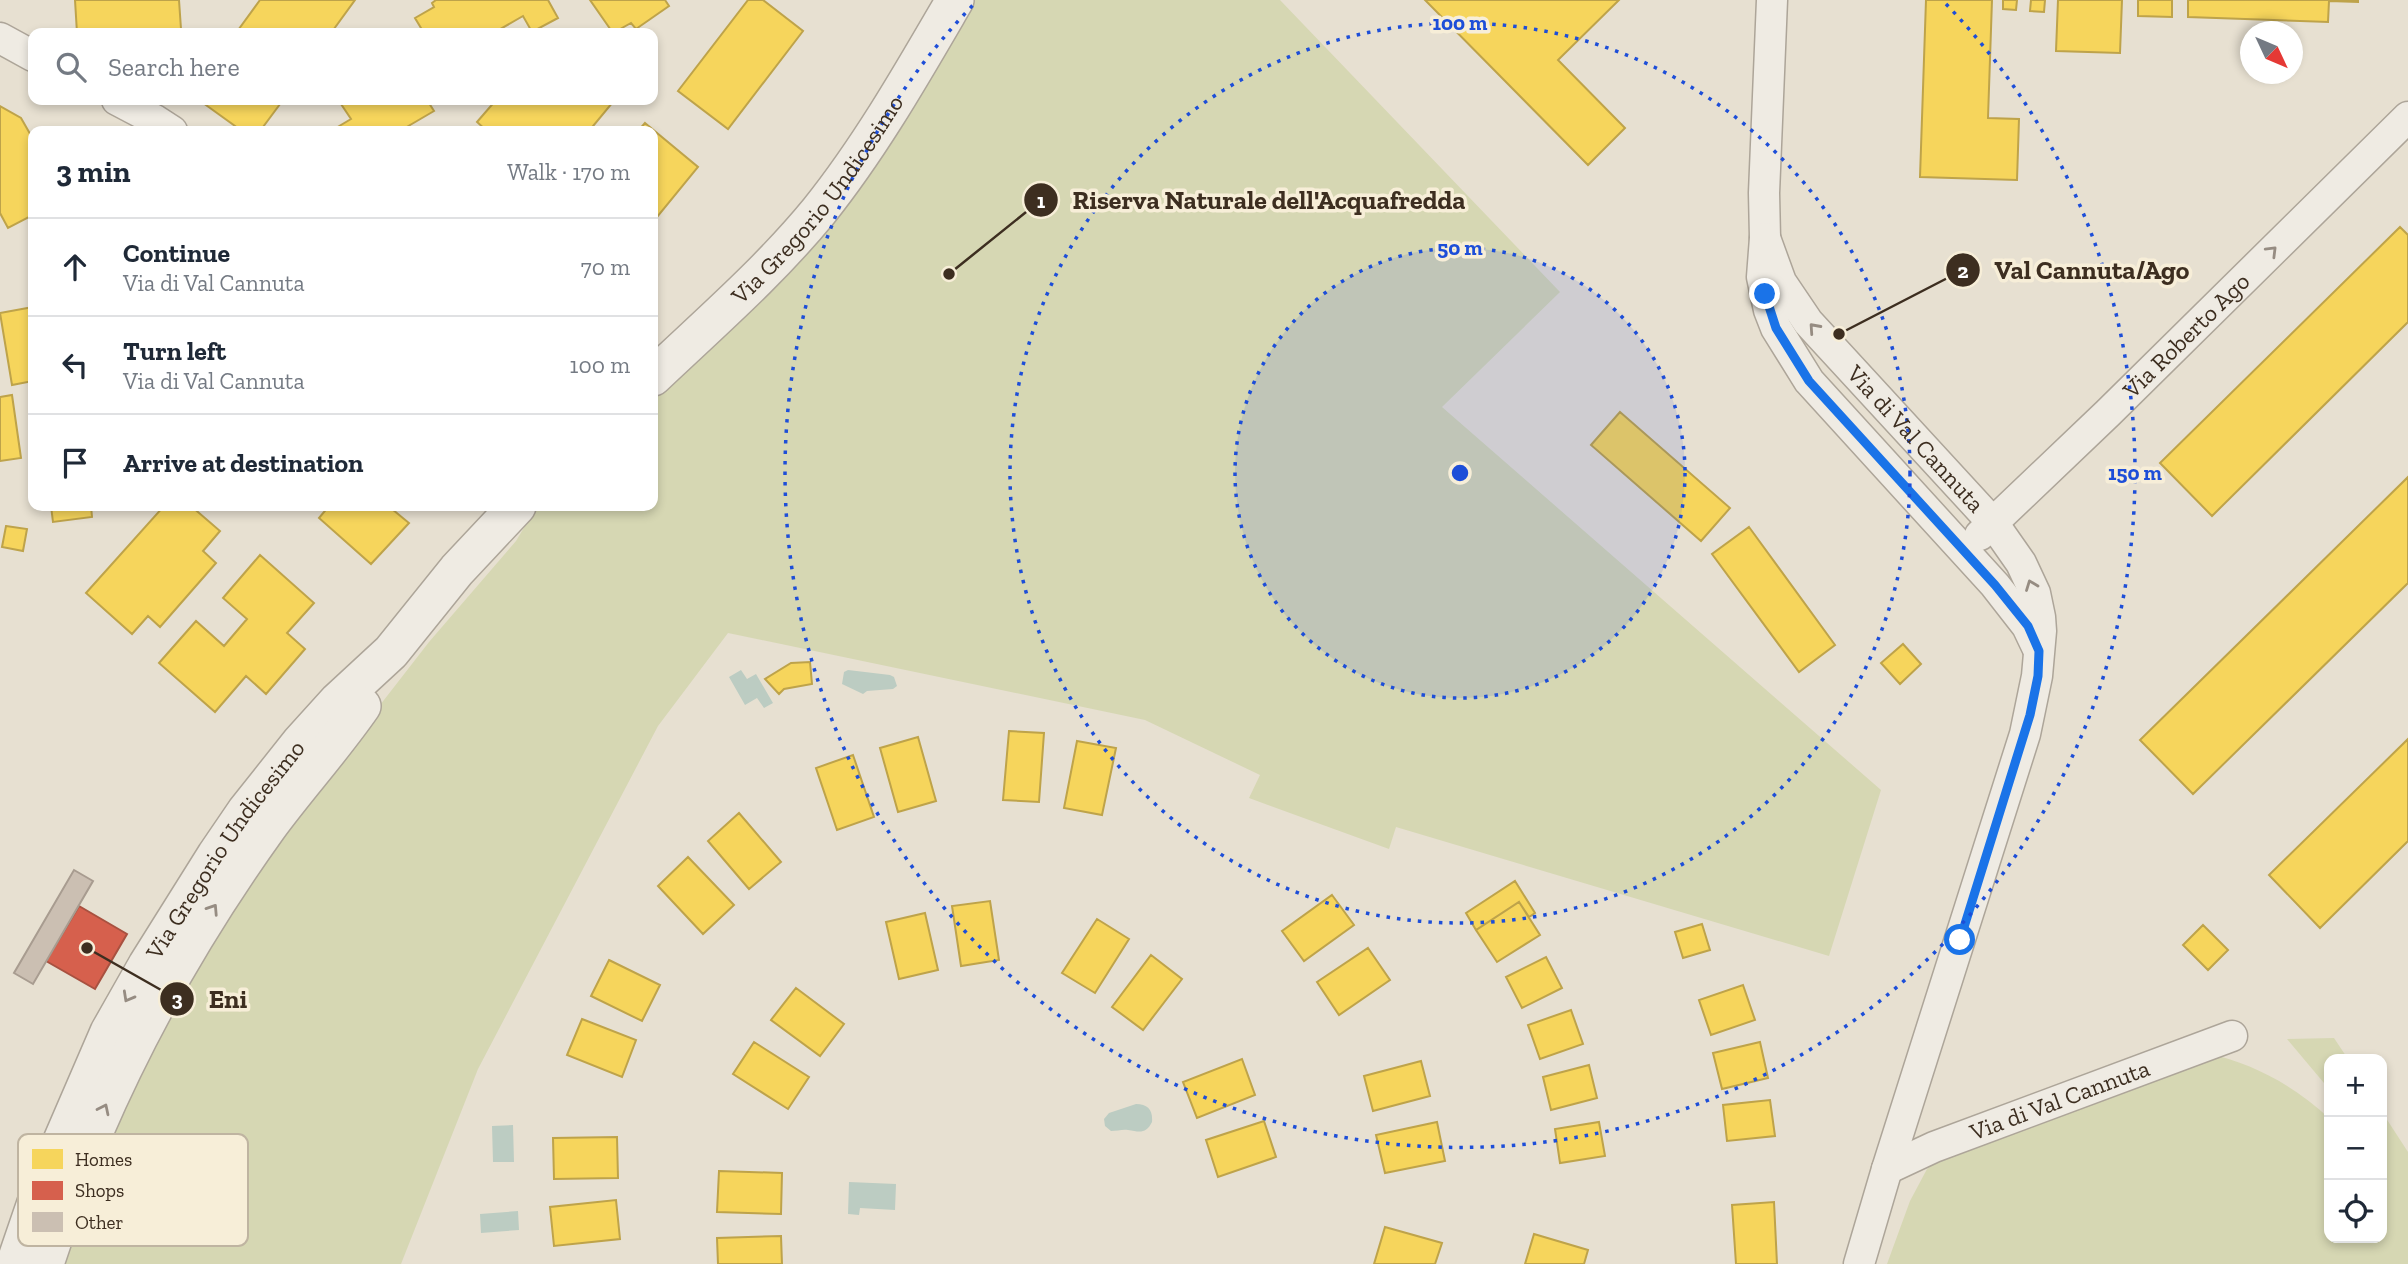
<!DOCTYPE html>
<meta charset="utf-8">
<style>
:root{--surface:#fff;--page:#f2f2f3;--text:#1f2937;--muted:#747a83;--line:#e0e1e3}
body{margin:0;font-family:"Zilla Slab",serif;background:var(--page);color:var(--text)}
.controls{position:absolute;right:21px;bottom:21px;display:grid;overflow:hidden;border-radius:14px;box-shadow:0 4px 10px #0003}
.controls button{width:63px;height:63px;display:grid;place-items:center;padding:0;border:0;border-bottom:2px solid var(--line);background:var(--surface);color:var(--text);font:35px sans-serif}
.compass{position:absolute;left:2240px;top:21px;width:63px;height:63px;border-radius:50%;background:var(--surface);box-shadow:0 4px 10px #0003;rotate:134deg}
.stop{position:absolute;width:21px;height:21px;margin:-16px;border:5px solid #1a73e8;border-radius:50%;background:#fff}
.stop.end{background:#1a73e8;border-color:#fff;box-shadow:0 2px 7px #0008}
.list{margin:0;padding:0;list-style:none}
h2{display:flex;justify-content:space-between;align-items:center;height:91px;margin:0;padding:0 28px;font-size:30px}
h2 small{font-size:23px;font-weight:400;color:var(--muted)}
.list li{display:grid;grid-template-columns:46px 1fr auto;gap:21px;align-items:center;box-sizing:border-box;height:98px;padding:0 28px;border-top:2px solid var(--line)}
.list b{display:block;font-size:26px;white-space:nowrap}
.list p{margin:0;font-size:23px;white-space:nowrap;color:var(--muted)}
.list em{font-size:23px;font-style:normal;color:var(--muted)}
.icon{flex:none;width:38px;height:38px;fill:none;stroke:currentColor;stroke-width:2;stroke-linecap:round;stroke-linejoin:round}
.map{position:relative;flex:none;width:2408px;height:1264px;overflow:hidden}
.search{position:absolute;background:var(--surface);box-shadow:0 4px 10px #0003;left:28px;top:28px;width:630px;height:77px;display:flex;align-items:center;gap:18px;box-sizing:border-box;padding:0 24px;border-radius:14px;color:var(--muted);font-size:26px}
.panel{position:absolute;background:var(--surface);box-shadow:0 4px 10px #0003;left:28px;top:126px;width:630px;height:385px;border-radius:14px}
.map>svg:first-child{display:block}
.green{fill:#d6d7b3}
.water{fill:#bcccc2}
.homes{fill:#f6d55c;stroke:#bea34a;stroke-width:2}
.shops{fill:#d6604d;stroke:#a85140;stroke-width:2}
.building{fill:#cbbfb2;stroke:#a89c90;stroke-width:2}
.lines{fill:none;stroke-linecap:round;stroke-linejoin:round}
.minor-casing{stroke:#ada599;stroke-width:33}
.tertiary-casing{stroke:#ada599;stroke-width:40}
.minor{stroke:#efebe3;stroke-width:30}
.tertiary{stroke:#efebe3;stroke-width:37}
.oneway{stroke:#968c82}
.route{stroke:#1a73e8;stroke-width:9}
.ring{fill:none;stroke:#1d4ed8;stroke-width:3.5;stroke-dasharray:3.5 7}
.labels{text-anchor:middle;stroke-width:7;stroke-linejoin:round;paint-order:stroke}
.street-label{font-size:24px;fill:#3d2e20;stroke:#f7eed8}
.key{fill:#f7eed8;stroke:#bfb4a1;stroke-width:2}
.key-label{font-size:19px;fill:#3d2e20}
.centre{fill:#1d4ed8;stroke:#f7eed8;stroke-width:3.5}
.ring-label{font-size:21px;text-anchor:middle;font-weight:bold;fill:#1d4ed8;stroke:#f7eed8;stroke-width:7;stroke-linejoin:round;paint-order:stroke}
.leader{fill:none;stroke:#3d2e20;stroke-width:2.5}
.callout-dot{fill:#3d2e20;stroke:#f7eed8;stroke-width:2.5}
.mark-label{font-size:21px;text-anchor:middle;font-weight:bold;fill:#fff}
.callout-label{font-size:26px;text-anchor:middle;font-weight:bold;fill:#3d2e20;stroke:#f7eed8;stroke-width:7;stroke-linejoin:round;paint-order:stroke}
</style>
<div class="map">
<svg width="2408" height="1264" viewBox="0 0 2408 1264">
<rect width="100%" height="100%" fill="#e7e0d1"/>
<path class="green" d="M975,0h305l280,292 -118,115 439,383 -52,166 -433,-129 -7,22 -140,-51 11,-23 -115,-55 -417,-87 -70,93 -180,343 -77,195h-341l41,-109 59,-129 61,-106 76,-108 132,-170 87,-101 21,-35h116v-109l72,-67 79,-82 94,-115z
M2334,1038l14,21h-19v30l-42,-50z
M2209,1054c44,9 87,33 120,64v120h53v-126l26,40v112h-521l23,-63 17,-32 24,-21z"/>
<path class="water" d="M741,670l6,9 9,-5 17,29 -9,5 -7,-10 -12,7 -16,-28z
M848,670l42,5 4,2 3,9 -4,3 -26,2 -4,3 -21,-10 2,-12z
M1136,1104c12,0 17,6 16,18 -6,12 -12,10 -24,8 -5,-1 -11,1 -17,1l-6,-5 -1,-7 5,-6z
M513,1125l1,37h-21l-1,-36z
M849,1182l47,2 -1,26 -35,-2 -1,7 -11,-1z
M518,1211l1,19 -38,3 -1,-19z"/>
<path class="homes" d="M75,0h104l2,29 -35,4h-42v-2l-27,2z
M260,0h95l-24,33h-95z
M436,0h112l10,18 -26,14 -9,-16 -26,15 1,2h-74l-9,-15 19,-11 -2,-4z
M590,0h75l4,6 -33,23 -5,-6 -18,10z
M748,0h15l40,31 -75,98 -50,-38z
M1425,0h194l-61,60 67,68 -37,37z
M1926,0h66l-4,118 31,1 -2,61 -97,-3z
M2003,0h14l-1,10 -13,-1z
M2031,0h14l-1,12 -14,-1z
M2058,0h64l-2,53 -64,-2z
M2138,0h34v17l-34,-1z
M2188,0h170v2l-29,-1 -1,21 -140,-5z
M199,100h84l-23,31h-18z
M347,100h80l7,11 -29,17 2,3h-76l20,-12 -10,-15z
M496,100h114l3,2 -24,29h-32l-3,-2 -2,2h-65l-10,-9z
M0,106l21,12 12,21v76l-25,13 -8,-15z
M645,123l53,44 -45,55v-91h-15z
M2400,227l8,8v87l-196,194 -52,-53z
M33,307v74l-21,4 -12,-72z
M12,395l9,63 -21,3v-64z
M1620,412l110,96 -29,33 -110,-96z
M2408,477v106l-215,211 -53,-54z
M51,506h40l1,11 -39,5z
M164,506h27l29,25 -17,20 13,12 -56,64 -12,-11 -16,18 -46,-41z
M329,506h65l-2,3 17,14 -38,41 -52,-46z
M6,526l21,3 -4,22 -21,-4z
M1749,527l86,118 -36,27 -87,-118z
M260,555l54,48 -27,30 18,16 -39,45 -20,-18 -31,36 -56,-49 37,-42 28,25 23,-27 -24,-21z
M1903,644l18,20 -21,20 -19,-21z
M810,662l2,22 -28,5 -5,5 -14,-15 26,-16z
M1009,731l35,2 -5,69 -36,-2z
M918,737l18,64 -38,11 -18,-64z
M2408,739v102l-88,87 -51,-53z
M1077,741l39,7 -14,67 -38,-7z
M853,755l21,62 -37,13 -21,-62z
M739,813l42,49 -32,27 -41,-48z
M688,857l46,48 -31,29 -45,-48z
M1515,881l20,32 -6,4 -10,-15 -43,28 -10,-17z
M1332,895l22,30 -50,36 -22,-30z
M990,901l9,59 -38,6 -9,-60z
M1519,902l21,33 -43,27 -21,-32z
M925,913l13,57 -39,9 -13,-57z
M1097,919l32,20 -34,54 -33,-20z
M1702,924l8,26 -27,8 -8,-26z
M2203,925l25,25 -20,20 -25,-25z
M1368,948l22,32 -51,35 -22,-33z
M1151,955l31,24 -39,51 -31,-23z
M1546,957l16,31 -40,20 -16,-31z
M609,960l51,25 -18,36 -51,-25z
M1743,985l12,35 -44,15 -12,-35z
M796,988l48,36 -24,32 -49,-36z
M1571,1010l12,34 -43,15 -12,-34z
M582,1019l54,21 -14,37 -55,-22z
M754,1042l55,35 -21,32 -55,-35z
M1760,1042l8,36 -46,11 -9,-36z
M1242,1059l13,36 -58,23 -14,-36z
M1421,1061l9,35 -57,15 -9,-35z
M1589,1065l8,33 -46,12 -8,-33z
M1770,1100l5,36 -48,5 -4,-36z
M1264,1121l12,36 -58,20 -12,-37z
M1437,1122l8,39 -60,12 -9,-38z
M1599,1122l6,34 -45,7 -5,-34z
M617,1137l1,41 -64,1 -1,-41z
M719,1171l63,2 -1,41 -64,-2z
M616,1200l4,39 -66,7 -4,-39z
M1774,1202l3,62h-41l-4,-59z
M1385,1227l57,16 -7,21h-61z
M1534,1234l54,16 -4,14h-59z
M781,1236l1,28h-64l-1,-26z"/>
<path class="shops" d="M79,906l48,28 -32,55 -49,-28z"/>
<path class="building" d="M74,870l19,11 -60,103 -19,-11z"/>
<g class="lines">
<defs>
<g id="minor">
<path d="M1772,0l-8,193 1,45 -3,39 7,33 7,18 33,53 186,204 32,41 10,21"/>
<path d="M0,38l33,18"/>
<path d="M117,100l38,20 17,11"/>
<path id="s1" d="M1765,238l16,44 27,40 185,201 28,40 14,30 5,24 1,14 -4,45 -12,58 -138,435 -28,95"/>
<path id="s2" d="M1980,535l128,-122 300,-296"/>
<path id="s3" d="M1887,1169l47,-22 298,-111"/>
</g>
<g id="tertiary">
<path id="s4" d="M653,377c57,-54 116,-105 166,-166 52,-65 94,-139 136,-211"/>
<path id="s5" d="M15,1264l24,-70 70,-162 38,-67 69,-110 30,-44 54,-68 38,-42 53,-49 66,-82 60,-64"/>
<path d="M45,1264c50,-157 127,-303 223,-437 30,-41 65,-79 94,-121"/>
</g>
</defs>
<use href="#minor" class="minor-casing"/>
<use href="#tertiary" class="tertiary-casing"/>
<use href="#minor" class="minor"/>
<use href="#tertiary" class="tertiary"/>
</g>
<defs><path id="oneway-chevron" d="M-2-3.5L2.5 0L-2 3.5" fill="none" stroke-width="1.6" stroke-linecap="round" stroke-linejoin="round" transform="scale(1.75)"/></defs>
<g class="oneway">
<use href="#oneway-chevron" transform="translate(2272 251) rotate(-45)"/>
<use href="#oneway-chevron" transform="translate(1814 328) rotate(-132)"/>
<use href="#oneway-chevron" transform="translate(2031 585) rotate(-111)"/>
<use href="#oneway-chevron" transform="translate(213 909) rotate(-57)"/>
<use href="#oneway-chevron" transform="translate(128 997) rotate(119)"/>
<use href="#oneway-chevron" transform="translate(104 1109) rotate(-64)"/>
</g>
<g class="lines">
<path class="route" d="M1765,294l11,34 33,53 186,204 33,41 11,25 -1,25 -8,39 -70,225"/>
</g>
<circle cx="1460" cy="473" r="225" fill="#1d4ed8" fill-opacity=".12"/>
<g class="ring">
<circle cx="1460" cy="473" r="225"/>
<circle cx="1460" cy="473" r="450"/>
<path d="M1946 4A675 675 0 1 1 974 4"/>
</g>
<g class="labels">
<g class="street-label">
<text dy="8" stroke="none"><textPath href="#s4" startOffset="243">Via Gregorio Undicesimo</textPath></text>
<text dy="8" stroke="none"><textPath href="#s2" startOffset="287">Via Roberto Ago</textPath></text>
<text dy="8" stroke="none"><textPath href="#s1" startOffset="254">Via di Val Cannuta</textPath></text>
<text dy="8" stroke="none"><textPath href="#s5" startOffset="467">Via Gregorio Undicesimo</textPath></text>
<text dy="8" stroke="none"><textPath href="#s3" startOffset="186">Via di Val Cannuta</textPath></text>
</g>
</g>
<rect x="18" y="1134" width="230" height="112" rx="10" class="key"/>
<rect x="32" y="1149" width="31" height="20" fill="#f6d55c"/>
<rect x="32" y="1181" width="31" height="19" fill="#d6604d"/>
<rect x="32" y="1212" width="31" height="20" fill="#cbbfb2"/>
<g class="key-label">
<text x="75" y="1166">Homes</text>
<text x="75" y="1197">Shops</text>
<text x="75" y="1229">Other</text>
</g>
<circle cx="1460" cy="473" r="10" class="centre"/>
<g class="ring-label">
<text x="1460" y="30">100 m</text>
<text x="1460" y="255">50 m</text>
<text x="2135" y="480">150 m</text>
</g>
<path class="leader" d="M949 274L1041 200M1839 334L1963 270M87 948L177 999"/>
<g class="callout-dot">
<circle cx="949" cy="274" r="7"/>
<circle cx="1839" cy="334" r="7"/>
<circle cx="87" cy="948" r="7"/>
<circle cx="1041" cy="200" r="18"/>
<circle cx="1963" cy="270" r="18"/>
<circle cx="177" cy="999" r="18"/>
</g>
<g class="mark-label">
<text x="1041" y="208">1</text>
<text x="1963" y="278">2</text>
<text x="177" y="1006">3</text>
</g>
<g class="callout-label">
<text x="1269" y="209">Riserva Naturale dell'Acquafredda</text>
<text x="2092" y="279">Val Cannuta/Ago</text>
<text x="228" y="1008">Eni</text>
</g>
</svg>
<div class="controls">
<button>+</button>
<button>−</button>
<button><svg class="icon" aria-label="locate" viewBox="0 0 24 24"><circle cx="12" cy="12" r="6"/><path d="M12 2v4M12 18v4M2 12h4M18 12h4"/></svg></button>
</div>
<svg class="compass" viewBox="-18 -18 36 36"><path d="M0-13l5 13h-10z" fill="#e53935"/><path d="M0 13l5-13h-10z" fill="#747a83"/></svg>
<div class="stop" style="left:1960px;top:940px"></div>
<div class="stop end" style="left:1765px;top:294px"></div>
<div class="search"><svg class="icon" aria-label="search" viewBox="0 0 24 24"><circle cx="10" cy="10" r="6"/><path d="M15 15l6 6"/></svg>Search here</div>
<section class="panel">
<h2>3 min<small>Walk · 170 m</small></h2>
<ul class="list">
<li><svg class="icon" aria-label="ahead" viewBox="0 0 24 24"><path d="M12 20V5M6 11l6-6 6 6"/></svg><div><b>Continue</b><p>Via di Val Cannuta</p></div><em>70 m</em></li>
<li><svg class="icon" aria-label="left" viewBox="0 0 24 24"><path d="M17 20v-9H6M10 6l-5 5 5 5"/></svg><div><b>Turn left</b><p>Via di Val Cannuta</p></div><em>100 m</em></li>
<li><svg class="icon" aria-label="arrive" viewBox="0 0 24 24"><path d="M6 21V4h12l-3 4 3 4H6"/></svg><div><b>Arrive at destination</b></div></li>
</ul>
</section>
</div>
